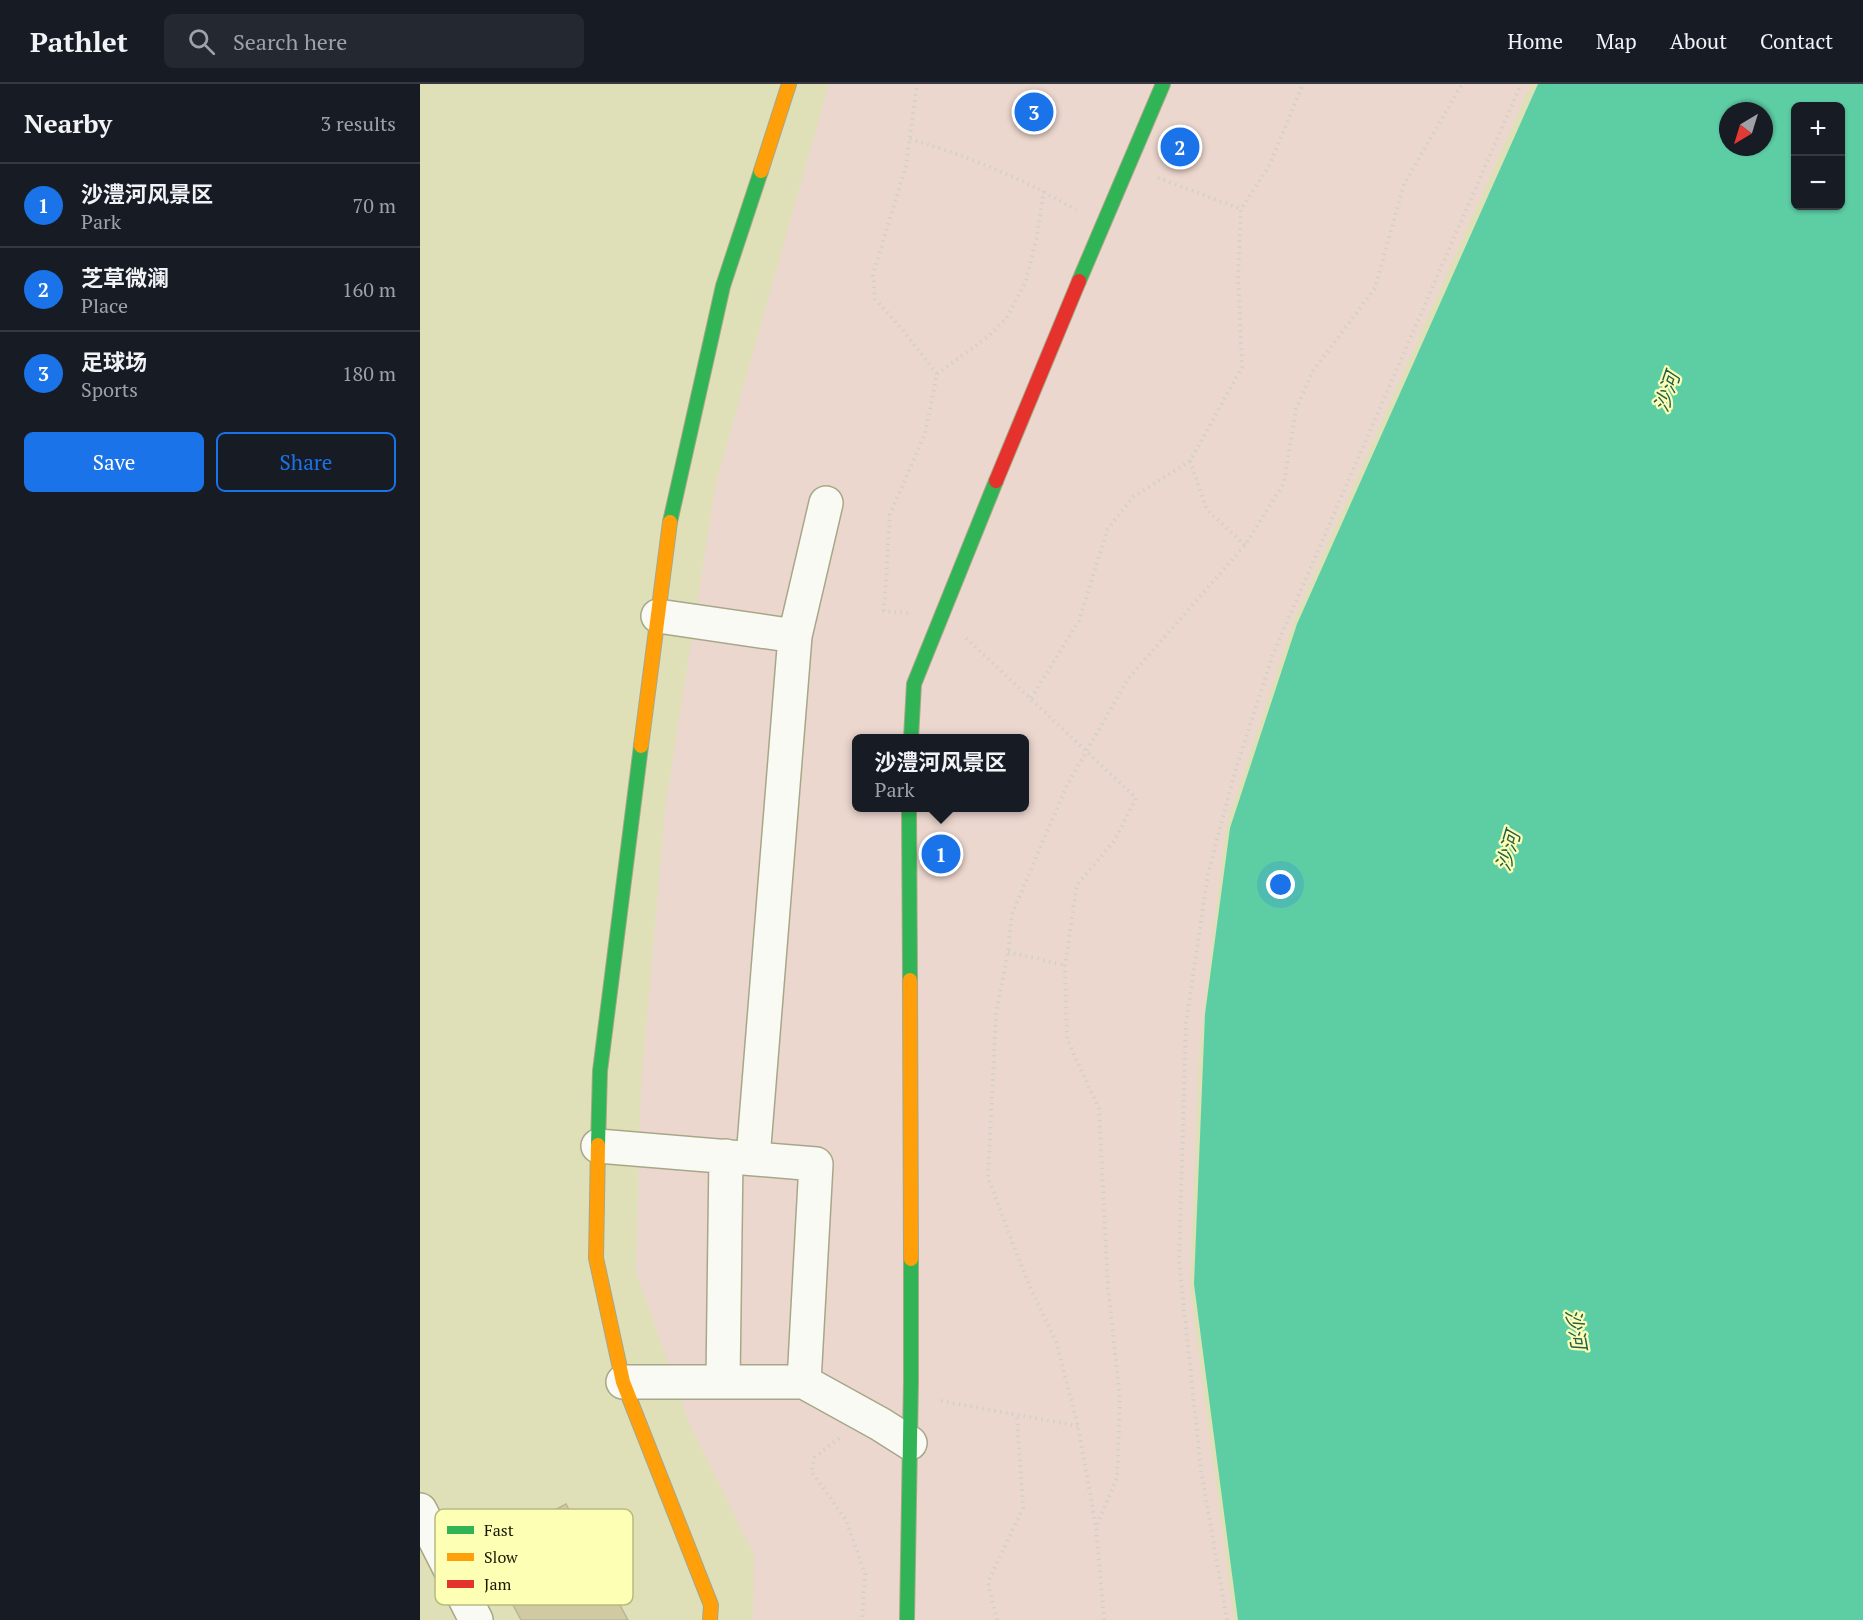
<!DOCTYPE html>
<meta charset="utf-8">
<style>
:root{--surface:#171b24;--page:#242831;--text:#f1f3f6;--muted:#9ea1a6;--line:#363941;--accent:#1a73e8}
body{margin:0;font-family:"PT Serif","Noto Sans SC",serif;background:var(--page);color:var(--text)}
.controls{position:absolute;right:18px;top:18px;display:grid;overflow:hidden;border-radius:9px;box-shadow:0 2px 4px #0004}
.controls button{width:54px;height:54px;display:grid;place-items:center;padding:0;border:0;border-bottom:2px solid var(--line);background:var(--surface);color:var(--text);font:30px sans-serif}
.compass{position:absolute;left:1299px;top:18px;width:54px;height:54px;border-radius:50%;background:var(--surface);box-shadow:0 2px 4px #0004;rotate:218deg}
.you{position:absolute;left:861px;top:801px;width:21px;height:21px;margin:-15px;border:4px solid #fff;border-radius:50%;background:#1a73e8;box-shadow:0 0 0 9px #1a73e833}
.badge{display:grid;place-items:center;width:39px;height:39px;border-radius:50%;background:var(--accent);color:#fff;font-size:20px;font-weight:700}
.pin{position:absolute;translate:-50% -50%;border:3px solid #fff;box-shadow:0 2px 6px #0006}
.popup{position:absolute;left:432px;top:650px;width:177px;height:78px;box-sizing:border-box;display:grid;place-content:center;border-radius:9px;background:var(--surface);filter:drop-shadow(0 2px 4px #0005);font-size:20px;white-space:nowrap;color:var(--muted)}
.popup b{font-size:22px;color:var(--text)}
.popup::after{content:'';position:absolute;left:50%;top:100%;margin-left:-12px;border:12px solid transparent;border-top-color:var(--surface)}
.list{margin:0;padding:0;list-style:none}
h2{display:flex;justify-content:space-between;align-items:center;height:78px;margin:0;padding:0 24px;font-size:26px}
h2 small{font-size:20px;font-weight:400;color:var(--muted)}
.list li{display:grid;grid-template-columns:39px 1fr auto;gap:18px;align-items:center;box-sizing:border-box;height:84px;padding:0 24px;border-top:2px solid var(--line)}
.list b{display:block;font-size:22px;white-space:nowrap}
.list p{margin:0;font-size:20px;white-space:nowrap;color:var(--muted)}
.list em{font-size:20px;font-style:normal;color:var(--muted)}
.actions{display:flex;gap:12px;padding:18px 24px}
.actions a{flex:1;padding:14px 0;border:2px solid var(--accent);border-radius:9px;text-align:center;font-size:21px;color:var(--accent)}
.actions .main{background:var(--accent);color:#fff}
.icon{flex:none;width:33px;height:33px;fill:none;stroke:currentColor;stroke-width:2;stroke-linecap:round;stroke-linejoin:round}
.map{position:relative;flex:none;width:1443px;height:1536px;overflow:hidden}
header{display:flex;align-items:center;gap:36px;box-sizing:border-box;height:84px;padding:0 30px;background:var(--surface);border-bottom:2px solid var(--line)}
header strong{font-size:28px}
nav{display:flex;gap:33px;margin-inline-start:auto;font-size:21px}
.search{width:420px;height:54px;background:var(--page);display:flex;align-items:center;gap:15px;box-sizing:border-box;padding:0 21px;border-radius:9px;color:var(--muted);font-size:22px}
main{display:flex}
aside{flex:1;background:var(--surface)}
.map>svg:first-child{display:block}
.green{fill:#ecd7ce;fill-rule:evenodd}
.water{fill:#5dcea4;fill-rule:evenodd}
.building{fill:#d1c9a1;stroke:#bab696;stroke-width:1.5}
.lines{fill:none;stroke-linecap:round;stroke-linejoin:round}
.street-casing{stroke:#a7a788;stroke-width:36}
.fast-casing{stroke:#a7a788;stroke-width:16}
.slow-casing{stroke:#a7a788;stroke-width:16}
.jam-casing{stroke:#a7a788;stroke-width:16}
.path{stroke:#d1d2c5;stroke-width:4;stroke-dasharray:1.5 4.5;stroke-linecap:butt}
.street{stroke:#fafaf4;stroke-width:33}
.fast{stroke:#30b455;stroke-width:14}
.slow{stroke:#ff9f0a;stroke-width:14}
.jam{stroke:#e5322d;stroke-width:14}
.labels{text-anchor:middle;stroke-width:4.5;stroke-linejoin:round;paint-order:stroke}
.water-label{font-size:20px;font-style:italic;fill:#245e4c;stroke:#fcffb4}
.key{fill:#fcffb4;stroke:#b8ba7e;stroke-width:1.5}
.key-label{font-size:16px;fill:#1a1900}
</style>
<header>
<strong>Pathlet</strong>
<div class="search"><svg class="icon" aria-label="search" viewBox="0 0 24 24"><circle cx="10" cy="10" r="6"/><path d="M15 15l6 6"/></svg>Search here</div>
<nav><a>Home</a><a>Map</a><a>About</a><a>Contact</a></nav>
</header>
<main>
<aside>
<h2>Nearby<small>3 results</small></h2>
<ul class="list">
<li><span class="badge">1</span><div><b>沙澧河风景区</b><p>Park</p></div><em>70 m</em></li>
<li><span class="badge">2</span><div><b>芝草微澜</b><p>Place</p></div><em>160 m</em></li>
<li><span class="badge">3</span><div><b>足球场</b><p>Sports</p></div><em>180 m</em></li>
</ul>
<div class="actions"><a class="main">Save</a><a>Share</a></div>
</aside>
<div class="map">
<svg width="1443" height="1536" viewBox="0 0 1443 1536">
<rect width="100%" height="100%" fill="#dfe0b8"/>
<path class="green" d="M409,0h702l-237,536 -68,206 -27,225 -9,236 44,333h-481l1,-65 -64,-130 -54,-153 5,-184 24,-279 51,-326zM437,654h168v70h-168z"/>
<path class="water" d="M1118,0h325v1536h-625l-44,-336 11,-270 25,-186 67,-204zM1376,22h44v100h-44zM1308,27h36v36h-36z"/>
<path class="building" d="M146,1420l62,116h-107l-38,-72z"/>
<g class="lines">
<defs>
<path id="street" d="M238,532l137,20
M178,1062l218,18 -12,218h-181
M333,1074l42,-522 31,-133
M303,1297l3,-225
M384,1298l76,42 30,19
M0,1426l56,110"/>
<path id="fast" d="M659,197l84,-197
M250,438l53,-236 38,-115
M491,654l3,-54 82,-203
M489,724l1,172
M178,1061l2,-74 41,-325
M487,1536l4,-240v-121"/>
<path id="slow" d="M341,87l28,-87
M221,662l29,-224
M490,896l1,279
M178,1061l-2,113 27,124 88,223 -1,15"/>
<path id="jam" d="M576,397l83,-200"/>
</defs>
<use href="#street" class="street-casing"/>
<use href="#fast" class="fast-casing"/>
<use href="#slow" class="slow-casing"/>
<use href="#jam" class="jam-casing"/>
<path class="path" d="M490,55c57,17 115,40 166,71
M738,94l83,31
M517,290l49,-36 20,-19 20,-38 11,-45 7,-45
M770,377l17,49 38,35
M488,529l-24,-2 6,-97 35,-80 12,-60 -35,-45 -27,-30 -2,-25 33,-108 11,-82
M546,554l170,160 -21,42 -38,45 -12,80 2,74 32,70 9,178 12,112 -3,79 -21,49
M611,614l48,-77 28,-91 26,-33 57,-36 52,-94 -4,-91 3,-67 28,-43 34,-82
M588,868l57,13
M521,1317l137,25
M419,1354l-24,19 -4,14 35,49 19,54 -3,46
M577,1536l-9,-38 35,-74 -6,-92
M684,1536l-8,-93 -18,-101 -22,-84 -29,-62 -39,-102 8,-164 12,-62 4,-38 55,-129 61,-106 117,-134 39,-62 12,-74 17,-38 62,-83 29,-104 58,-100
M807,1536l-26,-150 -22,-209 7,-238 22,-149 27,-102 38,-118 248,-570"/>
<use href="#street" class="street"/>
<use href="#fast" class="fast"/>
<use href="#slow" class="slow"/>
<use href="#jam" class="jam"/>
</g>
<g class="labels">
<g class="water-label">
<text transform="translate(1247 308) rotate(-71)" y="7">沙河</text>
<text transform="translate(1088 767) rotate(-74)" y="7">沙河</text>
<text transform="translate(1156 1245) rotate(80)" y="7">沙河</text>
</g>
</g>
<rect x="15" y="1425" width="198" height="96" rx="9" class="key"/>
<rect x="27" y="1442" width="27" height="8" fill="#30b455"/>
<rect x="27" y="1469" width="27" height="8" fill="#ff9f0a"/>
<rect x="27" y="1496" width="27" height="8" fill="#e5322d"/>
<g class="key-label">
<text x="64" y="1452">Fast</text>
<text x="64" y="1479">Slow</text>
<text x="64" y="1506">Jam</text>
</g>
</svg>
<div class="controls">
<button>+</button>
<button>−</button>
</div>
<svg class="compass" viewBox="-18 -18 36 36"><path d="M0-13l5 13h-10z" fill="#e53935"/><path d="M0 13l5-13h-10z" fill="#9ea1a6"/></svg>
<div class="you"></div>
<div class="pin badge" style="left:521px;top:770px">1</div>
<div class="popup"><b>沙澧河风景区</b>Park</div>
<div class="pin badge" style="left:760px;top:63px">2</div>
<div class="pin badge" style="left:614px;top:28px">3</div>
</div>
</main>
